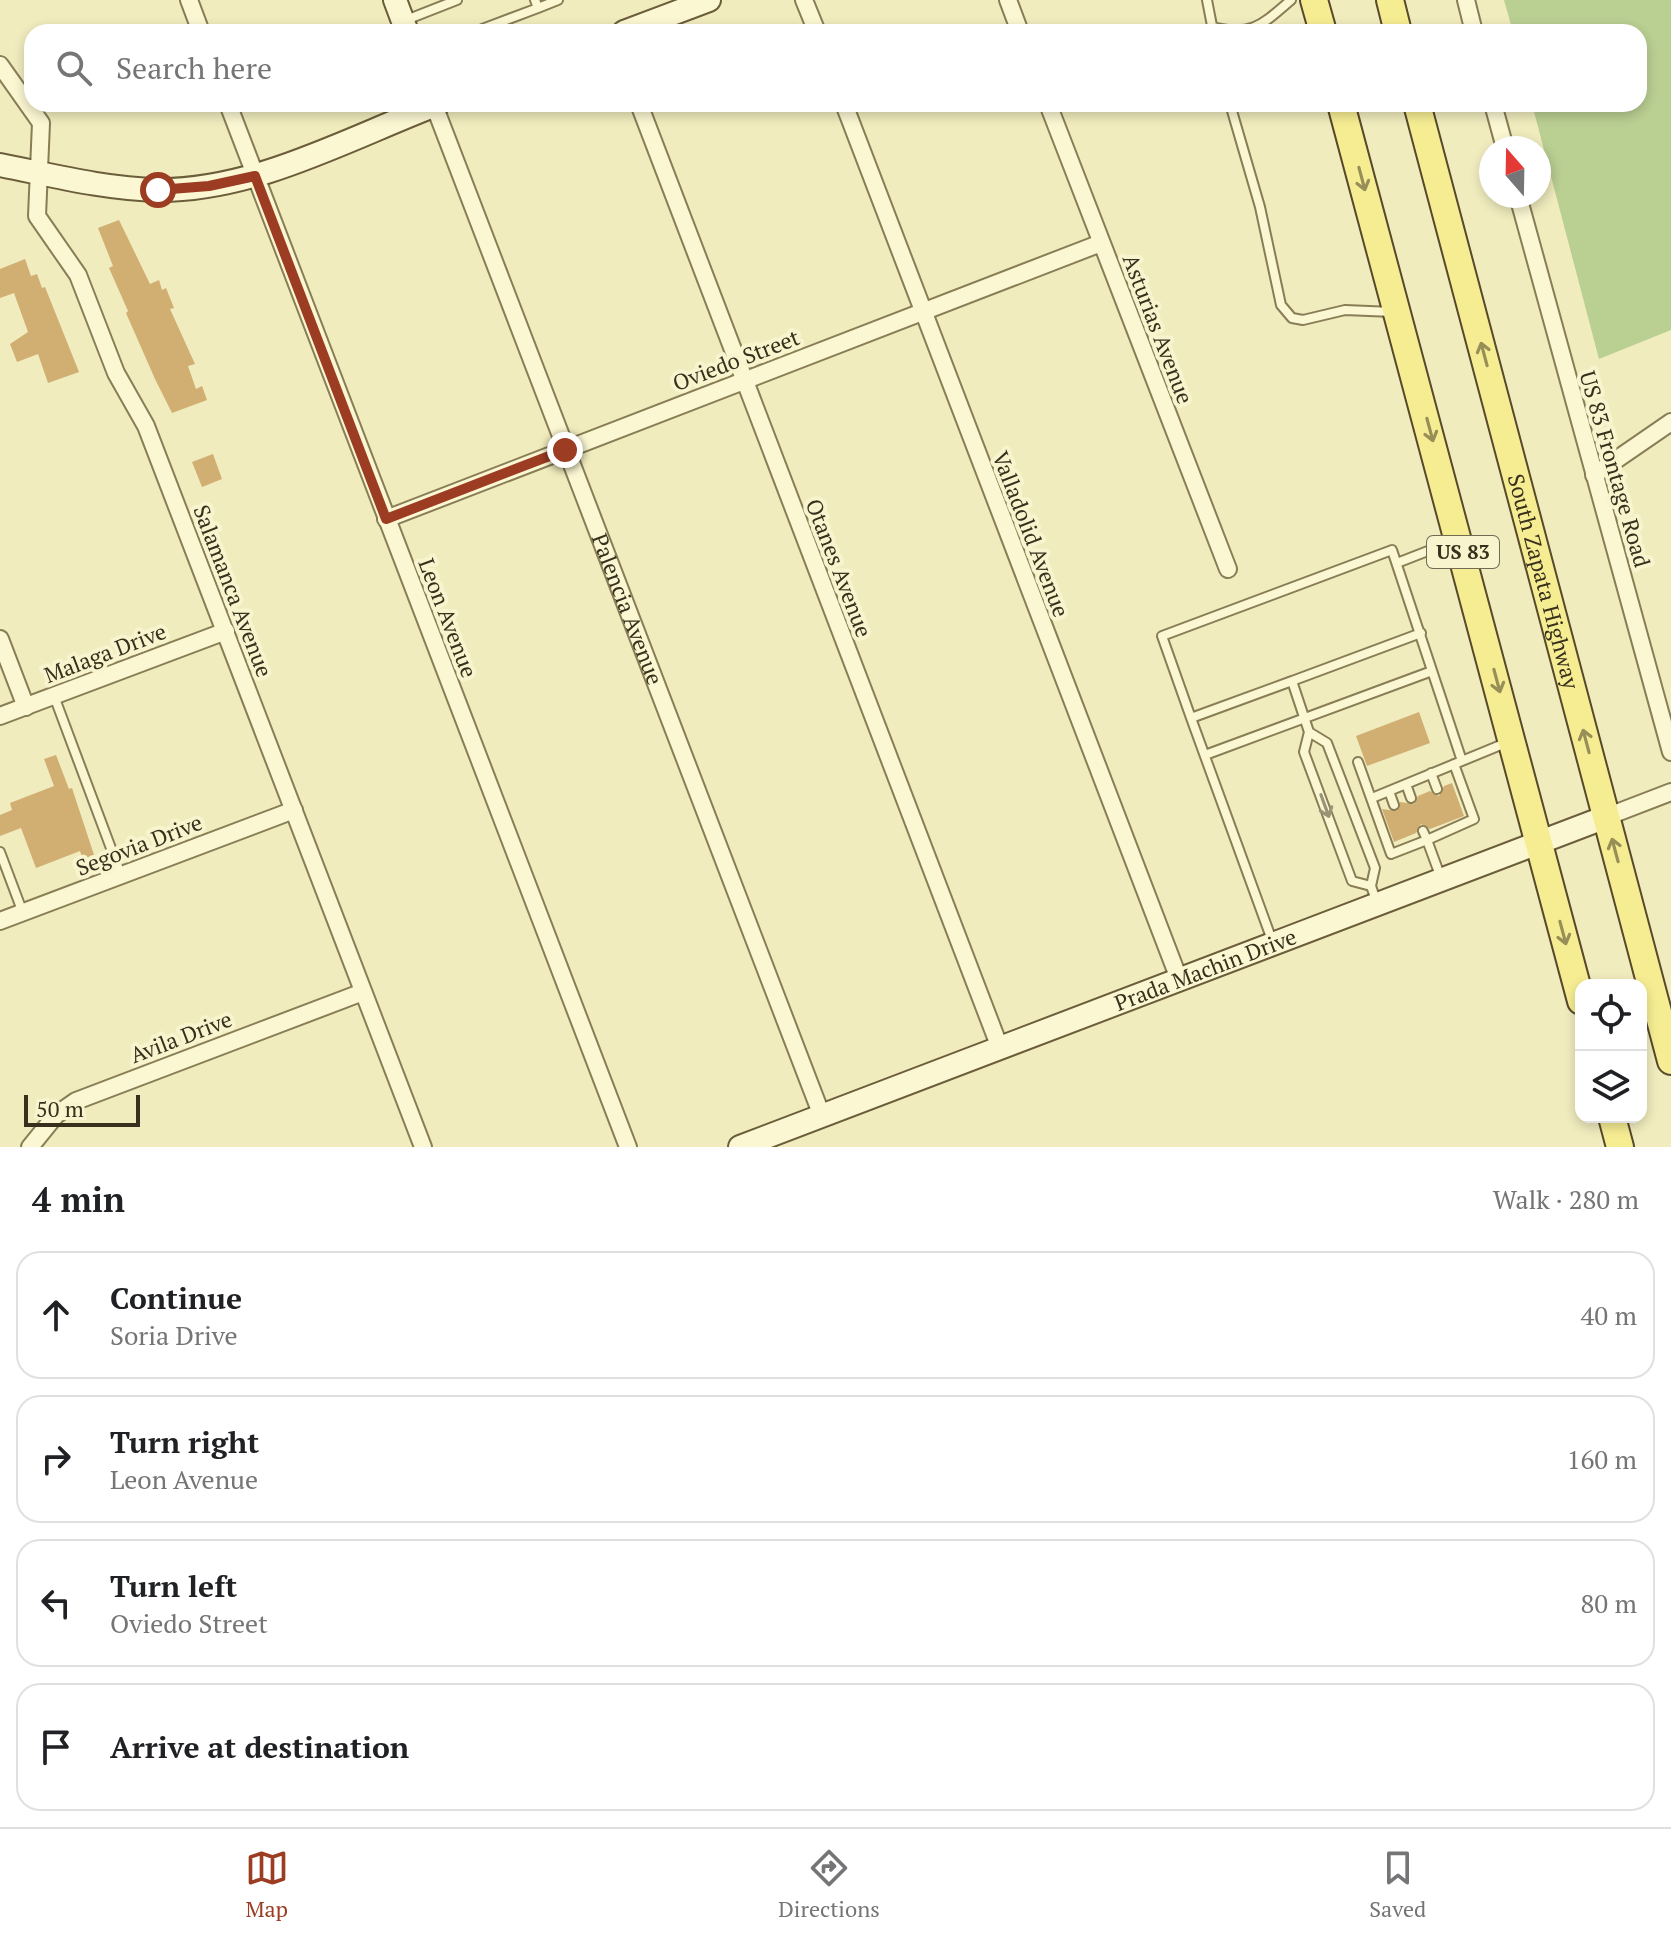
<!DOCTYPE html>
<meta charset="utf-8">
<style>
:root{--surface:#fff;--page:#f6f6f6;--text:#202124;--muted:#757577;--line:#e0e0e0;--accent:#9c3c23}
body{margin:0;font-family:"PT Serif",serif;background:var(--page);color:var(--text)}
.controls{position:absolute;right:24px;bottom:24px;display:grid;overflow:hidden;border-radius:16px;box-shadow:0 4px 12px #0003}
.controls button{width:72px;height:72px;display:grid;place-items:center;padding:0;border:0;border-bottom:2px solid var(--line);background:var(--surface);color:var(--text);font:40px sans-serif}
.compass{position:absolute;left:1479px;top:136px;width:72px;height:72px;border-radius:50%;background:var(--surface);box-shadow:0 4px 12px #0003;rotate:340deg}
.scale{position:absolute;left:24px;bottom:20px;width:116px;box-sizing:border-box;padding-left:8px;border:4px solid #38301c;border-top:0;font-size:22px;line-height:28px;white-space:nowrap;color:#38301c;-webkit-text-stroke:6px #f7f4ce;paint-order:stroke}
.stop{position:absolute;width:24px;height:24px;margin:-18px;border:6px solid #9c3c23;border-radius:50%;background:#fff}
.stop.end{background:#9c3c23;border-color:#fff;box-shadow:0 2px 8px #0008}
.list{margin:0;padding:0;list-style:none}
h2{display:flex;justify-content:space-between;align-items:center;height:104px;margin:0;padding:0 32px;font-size:34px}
h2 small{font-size:26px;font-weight:400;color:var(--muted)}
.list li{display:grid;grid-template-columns:52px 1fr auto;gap:24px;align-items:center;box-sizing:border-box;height:128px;margin:0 16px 16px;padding:0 16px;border:2px solid var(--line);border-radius:24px}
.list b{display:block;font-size:30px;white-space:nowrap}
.list p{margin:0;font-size:26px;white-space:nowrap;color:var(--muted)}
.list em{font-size:26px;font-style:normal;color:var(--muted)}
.icon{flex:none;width:44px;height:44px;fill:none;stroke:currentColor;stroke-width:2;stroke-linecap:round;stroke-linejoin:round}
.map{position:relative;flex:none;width:1671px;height:1147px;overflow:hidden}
.search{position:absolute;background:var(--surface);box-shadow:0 4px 12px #0003;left:24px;right:24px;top:24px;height:88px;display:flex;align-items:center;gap:20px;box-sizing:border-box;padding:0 28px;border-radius:24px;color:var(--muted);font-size:30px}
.sheet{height:680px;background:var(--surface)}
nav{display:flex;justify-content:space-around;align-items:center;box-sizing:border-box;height:112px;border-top:2px solid var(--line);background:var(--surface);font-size:22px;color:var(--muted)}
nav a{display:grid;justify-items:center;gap:4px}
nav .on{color:var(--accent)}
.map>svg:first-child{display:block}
.green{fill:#bacf92}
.building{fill:#d1ae72}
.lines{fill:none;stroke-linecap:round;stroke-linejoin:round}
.lane-casing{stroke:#897d56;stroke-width:12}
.street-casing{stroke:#897d56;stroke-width:20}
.secondary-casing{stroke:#6b5d39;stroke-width:26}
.primary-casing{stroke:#57492b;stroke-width:30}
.lane{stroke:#fbf7d2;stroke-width:8}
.street{stroke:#fbf7d2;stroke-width:16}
.secondary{stroke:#fbf7d2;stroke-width:22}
.primary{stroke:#f6ed93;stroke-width:26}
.oneway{stroke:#978e58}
.oneway2{stroke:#9a9477}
.route{stroke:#9c3c23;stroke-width:10}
.labels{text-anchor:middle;stroke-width:8;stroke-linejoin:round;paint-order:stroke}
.shield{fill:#f7f4ce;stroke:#716b51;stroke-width:2}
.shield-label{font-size:20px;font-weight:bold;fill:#38301c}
.street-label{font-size:22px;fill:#38301c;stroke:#f7f4ce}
</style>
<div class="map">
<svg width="1671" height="1147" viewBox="0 0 1671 1147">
<rect width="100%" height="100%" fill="#f0ecbe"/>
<path class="green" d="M1504,0h167v330l-72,29 -67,-255h107v-72h-126z"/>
<path class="building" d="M119,220l31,64 9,-4 3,10 4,-2 8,20 -4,1 25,55 -7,2 8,23 6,-3 5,14 -35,13 -17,-34 -29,-66 2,-2 -19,-43 4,-2 -15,-38z
M25,259l6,17 6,-2 5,14 3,-1 34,85 -31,11 -10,-29 -21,8 -7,-18 18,-12 -14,-39 -14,5v-29z
M213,454l9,25 -20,8 -10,-25z
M1419,712l11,31 -63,23 -11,-30z
M56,755l13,34 3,-1 23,70 -11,4 -4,-11 -44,17 -15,-40 -21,8v-21l12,-5 -2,-7 44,-17 -10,-27z
M1452,783l12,33 -34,13 -9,-5 -5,9 -22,9 -12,-33 15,2 3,-9 14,2 4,-8 12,-5 9,5 5,-10z"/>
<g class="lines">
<defs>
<path id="lane" d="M535,0l3,8 20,-8
M1207,0l6,31
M406,20l51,-20
M1212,27c40,10 51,-3 79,-27
M482,29l56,-21
M1230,104l30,103 21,98 11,13 11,2 42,-10 48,2
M1397,563l59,-23
M54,696l67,179
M1191,718l-29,-82 230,-86 70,211
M1309,732l18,11 48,125 -4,18 6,17
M1205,755l227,-84
M1358,762l33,92 36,-14 -4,-9
M1431,773l6,16
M1406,784l5,14
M1389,791l5,14
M1372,798l136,-56
M0,852l23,61
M1441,878l-14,-38 47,-21 -20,-55
M1371,886l-19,-5 -48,-129 5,-20 -17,-51 129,-48
M1273,943l-82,-225 101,-37"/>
<g id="street">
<path d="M189,0l12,32"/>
<path d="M804,0l13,32"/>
<path d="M1008,0l12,32"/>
<path d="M1466,0l8,32"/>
<path d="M0,65l41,58 -4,93 41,59 38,98 30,53 277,721"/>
<path d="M228,104l400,1043"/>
<path d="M639,104l361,944"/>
<path d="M844,104l335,875"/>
<path d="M1048,104l180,465"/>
<path d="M1493,104l12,44"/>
<path id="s1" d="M434,105l388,1011"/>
<path d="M1518,196l153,556"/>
<path d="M1594,475l77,-53"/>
<path d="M386,519l715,-276"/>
<path d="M0,639l26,68"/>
<path d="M0,716l226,-85"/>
<path d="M1606,817l65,-25"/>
<path d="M0,921l294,-111"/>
<path d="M30,1147l26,-32 20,-14 287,-109"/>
</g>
<g id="secondary">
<path d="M395,0l12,32"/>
<path d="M624,32l85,-32"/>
<path d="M0,165c51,10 105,24 158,25 97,1 191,-52 280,-86"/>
<path id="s2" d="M740,1147l866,-330"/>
</g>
<g id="primary">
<path d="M1314,0l9,32"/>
<path d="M1390,0l8,32"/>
<path d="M1341,104l240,897"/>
<path id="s3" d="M1417,104l254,957"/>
<path d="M1612,1117l8,30"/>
</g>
</defs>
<use href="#lane" class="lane-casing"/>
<use href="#street" class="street-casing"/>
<use href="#secondary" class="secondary-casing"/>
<use href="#primary" class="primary-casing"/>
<use href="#lane" class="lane"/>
<use href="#street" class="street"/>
<use href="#secondary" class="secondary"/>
<use href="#primary" class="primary"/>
</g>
<defs><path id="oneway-shaft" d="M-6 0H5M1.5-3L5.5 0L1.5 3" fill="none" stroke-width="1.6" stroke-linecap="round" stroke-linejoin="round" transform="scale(2)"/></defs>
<g class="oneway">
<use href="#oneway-shaft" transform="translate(1362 179) rotate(75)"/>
<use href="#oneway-shaft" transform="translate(1484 354) rotate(-105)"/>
<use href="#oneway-shaft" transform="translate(1430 430) rotate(75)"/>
<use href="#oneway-shaft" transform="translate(1497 681) rotate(75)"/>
<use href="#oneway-shaft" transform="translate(1586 741) rotate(-105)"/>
<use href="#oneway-shaft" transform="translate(1615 850) rotate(-105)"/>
<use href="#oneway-shaft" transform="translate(1563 933) rotate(75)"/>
</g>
<use class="oneway2" href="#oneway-shaft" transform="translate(1325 806) rotate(70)"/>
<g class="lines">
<path class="route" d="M158,190l51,-4 46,-10 131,343 179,-69"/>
</g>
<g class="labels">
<rect class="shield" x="1427" y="536" width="72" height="32" rx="6"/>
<g class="shield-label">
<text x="1463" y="559">US 83</text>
</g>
<g class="street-label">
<text transform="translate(1158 329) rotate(69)" y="8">Asturias Avenue</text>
<text transform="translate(736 360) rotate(-21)" y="8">Oviedo Street</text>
<text transform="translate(1615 469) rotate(74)" y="8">US 83 Frontage Road</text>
<text transform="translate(1031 534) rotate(69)" y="8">Valladolid Avenue</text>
<text transform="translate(839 568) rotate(69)" y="8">Otanes Avenue</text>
<text dy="8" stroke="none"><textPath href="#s3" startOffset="494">South Zapata Highway</textPath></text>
<text transform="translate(233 591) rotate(69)" y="8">Salamanca Avenue</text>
<text dy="8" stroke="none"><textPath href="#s1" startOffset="540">Palencia Avenue</textPath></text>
<text transform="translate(448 618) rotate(69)" y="8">Leon Avenue</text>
<text transform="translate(105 653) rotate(-21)" y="8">Malaga Drive</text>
<text transform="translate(139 845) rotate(-21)" y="8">Segovia Drive</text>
<text dy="8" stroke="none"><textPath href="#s2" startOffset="498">Prada Machin Drive</textPath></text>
<text transform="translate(181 1037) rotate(-21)" y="8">Avila Drive</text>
</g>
</g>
</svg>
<div class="controls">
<button><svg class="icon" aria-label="locate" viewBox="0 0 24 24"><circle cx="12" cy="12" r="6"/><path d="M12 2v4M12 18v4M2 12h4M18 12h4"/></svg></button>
<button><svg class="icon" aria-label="layers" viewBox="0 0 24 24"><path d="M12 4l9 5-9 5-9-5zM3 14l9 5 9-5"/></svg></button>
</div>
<svg class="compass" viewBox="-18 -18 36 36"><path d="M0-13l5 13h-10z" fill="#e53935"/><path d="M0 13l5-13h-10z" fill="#757577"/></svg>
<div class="scale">50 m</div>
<div class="stop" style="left:158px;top:190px"></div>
<div class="stop end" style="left:565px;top:450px"></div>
<div class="search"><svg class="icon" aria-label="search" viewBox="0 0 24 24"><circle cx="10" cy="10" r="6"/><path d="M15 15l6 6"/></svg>Search here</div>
</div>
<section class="sheet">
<h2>4 min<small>Walk · 280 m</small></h2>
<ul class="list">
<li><svg class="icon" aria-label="ahead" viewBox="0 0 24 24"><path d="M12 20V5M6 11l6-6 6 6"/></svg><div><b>Continue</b><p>Soria Drive</p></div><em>40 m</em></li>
<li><svg class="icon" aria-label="right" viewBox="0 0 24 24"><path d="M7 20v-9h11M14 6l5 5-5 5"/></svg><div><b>Turn right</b><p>Leon Avenue</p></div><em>160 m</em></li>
<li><svg class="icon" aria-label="left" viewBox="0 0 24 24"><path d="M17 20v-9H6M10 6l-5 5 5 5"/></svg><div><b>Turn left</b><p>Oviedo Street</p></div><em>80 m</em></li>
<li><svg class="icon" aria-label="arrive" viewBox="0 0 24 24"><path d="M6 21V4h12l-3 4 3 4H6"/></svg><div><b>Arrive at destination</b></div></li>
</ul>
</section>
<nav>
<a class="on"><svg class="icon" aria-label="map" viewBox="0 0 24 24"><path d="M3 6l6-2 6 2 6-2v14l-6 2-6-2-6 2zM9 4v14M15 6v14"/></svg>Map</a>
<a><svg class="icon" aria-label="directions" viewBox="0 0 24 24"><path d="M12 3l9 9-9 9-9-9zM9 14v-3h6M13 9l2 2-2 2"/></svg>Directions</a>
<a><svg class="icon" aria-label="saved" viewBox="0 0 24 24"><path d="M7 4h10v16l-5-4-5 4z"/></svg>Saved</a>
</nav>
